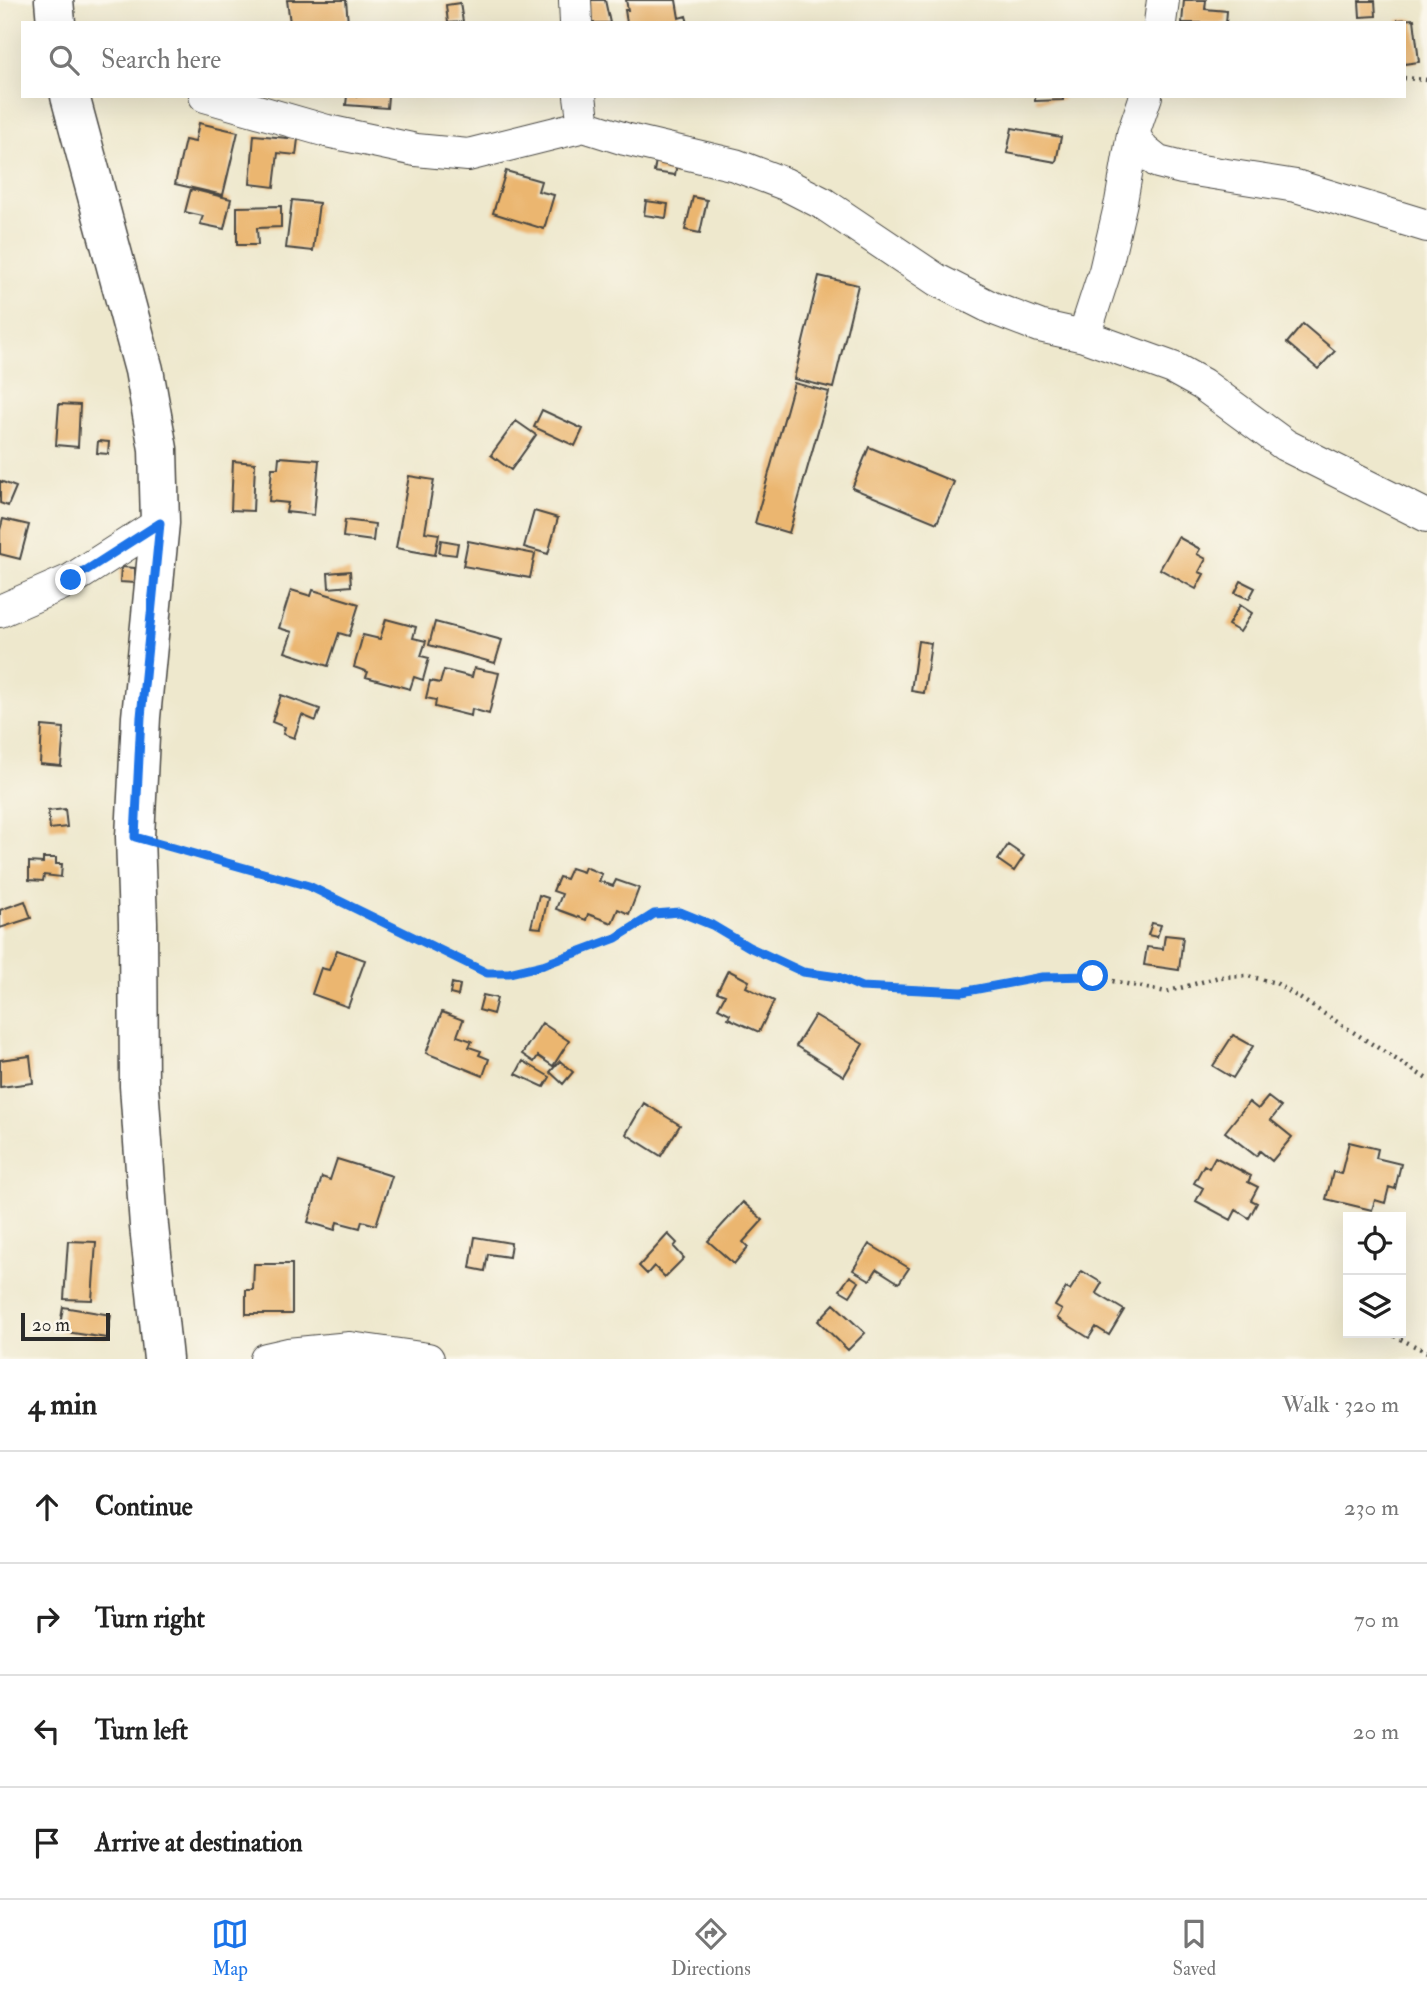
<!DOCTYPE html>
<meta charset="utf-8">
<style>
:root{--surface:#fff;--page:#f2f2f2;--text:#222;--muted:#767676;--line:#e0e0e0;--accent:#1a73e8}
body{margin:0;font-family:"IM FELL Double Pica",serif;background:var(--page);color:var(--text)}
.controls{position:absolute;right:21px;bottom:21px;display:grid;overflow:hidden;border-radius:0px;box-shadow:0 7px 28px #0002}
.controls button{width:63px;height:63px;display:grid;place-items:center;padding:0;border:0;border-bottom:2px solid var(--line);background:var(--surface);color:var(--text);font:35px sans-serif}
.scale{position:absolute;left:21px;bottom:18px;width:89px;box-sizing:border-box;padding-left:7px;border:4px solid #2b2b2b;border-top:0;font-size:19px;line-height:24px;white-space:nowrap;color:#2b2b2b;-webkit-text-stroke:5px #fbf7ec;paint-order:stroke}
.stop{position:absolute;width:21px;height:21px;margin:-16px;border:5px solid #1a73e8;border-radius:50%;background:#fff}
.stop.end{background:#1a73e8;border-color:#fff;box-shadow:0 2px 7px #0008}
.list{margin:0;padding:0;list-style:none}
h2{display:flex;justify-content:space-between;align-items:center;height:91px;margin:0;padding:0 28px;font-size:30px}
h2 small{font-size:23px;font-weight:400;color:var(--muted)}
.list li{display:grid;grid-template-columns:46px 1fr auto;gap:21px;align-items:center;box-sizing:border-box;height:112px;padding:0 28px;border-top:2px solid var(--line)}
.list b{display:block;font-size:26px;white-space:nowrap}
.list em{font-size:23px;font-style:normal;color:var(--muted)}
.icon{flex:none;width:38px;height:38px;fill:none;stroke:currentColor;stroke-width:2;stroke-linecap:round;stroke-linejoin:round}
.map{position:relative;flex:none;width:1427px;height:1359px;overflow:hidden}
.search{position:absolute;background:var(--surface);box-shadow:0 7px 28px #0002;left:21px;right:21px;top:21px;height:77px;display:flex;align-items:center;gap:18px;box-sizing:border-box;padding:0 24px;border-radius:0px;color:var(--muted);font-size:26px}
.sheet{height:539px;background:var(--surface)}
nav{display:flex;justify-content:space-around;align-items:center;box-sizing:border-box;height:98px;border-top:2px solid var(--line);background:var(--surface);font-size:19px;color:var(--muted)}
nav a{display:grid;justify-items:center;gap:4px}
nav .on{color:var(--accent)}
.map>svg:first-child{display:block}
.building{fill:#ebb66f}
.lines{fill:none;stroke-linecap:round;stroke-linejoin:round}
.street-casing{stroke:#484743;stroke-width:34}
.secondary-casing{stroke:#484743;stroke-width:41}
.path{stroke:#484743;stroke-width:4.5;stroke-dasharray:2 5;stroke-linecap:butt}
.street{stroke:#fff;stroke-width:32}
.secondary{stroke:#fff;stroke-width:38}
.route{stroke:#1a73e8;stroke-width:9}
</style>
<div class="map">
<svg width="1427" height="1359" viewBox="0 0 1427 1359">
<rect width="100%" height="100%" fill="#fbf7ec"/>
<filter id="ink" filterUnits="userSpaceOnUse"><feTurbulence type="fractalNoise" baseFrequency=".0143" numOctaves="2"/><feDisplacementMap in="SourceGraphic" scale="14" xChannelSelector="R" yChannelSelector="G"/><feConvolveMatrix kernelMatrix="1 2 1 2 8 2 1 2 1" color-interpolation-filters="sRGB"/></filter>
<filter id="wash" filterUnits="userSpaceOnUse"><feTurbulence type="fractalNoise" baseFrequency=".00686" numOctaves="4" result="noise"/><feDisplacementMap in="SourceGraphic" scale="28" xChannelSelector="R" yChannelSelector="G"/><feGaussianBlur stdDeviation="1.57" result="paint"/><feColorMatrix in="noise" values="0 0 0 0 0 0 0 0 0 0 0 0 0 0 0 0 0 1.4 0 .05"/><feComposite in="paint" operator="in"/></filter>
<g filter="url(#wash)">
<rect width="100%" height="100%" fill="#eee8cd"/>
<g id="blocks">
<path class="building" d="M287,0h59l2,23h-58z
M585,0h20l5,23h-20z
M626,0h50l3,18 7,-2 2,7h-61l-2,-13h3z
M1184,0h22l-1,9 22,2 -1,12h-44z
M1359,1h16l1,15 -16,1z
M460,3l3,19 -15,1 -2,-18z
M1414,19l5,43 -15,2v-41h-6v-3z
M347,96h41l-1,12 -41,-3z
M1035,96h28v4l-28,1z
M199,123l39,9 -15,63 -48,-11 10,-44 10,2z
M1012,128l49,9 -5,25 -49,-9z
M254,135l44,4 -2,16 -18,-2 -4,34 -24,-3z
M656,160l21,3 -2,12 -21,-3z
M506,171l35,10 -3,10 16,4 -10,34 -51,-16z
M191,189l40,10 -7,30 -24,-5 3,-8 -18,-4z
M693,197l14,3 -7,33 -15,-3z
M292,200l27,3 -6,48 -27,-3z
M646,201l22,3 -2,14 -22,-3z
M281,206v21l-24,1 1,17h-21v-38z
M819,276l39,9 -25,103 -39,-9z
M1303,324l32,27 -17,18 -31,-26z
M794,383l35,9 -40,141 -34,-10z
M59,404l21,1 -2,42 -22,-2z
M542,410l41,19 -8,17 -41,-19z
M516,421l20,14 -25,35 -20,-15z
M98,441l11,1 -1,12 -11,-1z
M869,447l85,35 -17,41 -85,-35z
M279,457l40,3 -5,55 -28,-3 2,-9 -19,-2 3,-33h6z
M233,461l22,2 -2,48 -22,-1z
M409,476l25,4 -9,52 14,2 -4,21 -39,-7z
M0,481l16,6 -8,19 -8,-3z
M534,511l24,7 -10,36 -24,-7z
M3,519l26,6 -9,34 -20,-5v-24z
M345,520l30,4 -2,17 -30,-4z
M1178,537l22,12 -3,5 9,5 -7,13 5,2 -8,15 -36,-20z
M441,540l17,3 -2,12 -17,-2z
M468,541l67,13 -5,24 -67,-12z
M121,567l14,1v15l-15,-1z
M350,571l1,15 -22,2 -1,-15z
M1241,581l14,7 -6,11 -14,-6z
M291,590l20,6 2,-6 46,14 -10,32 -10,-3 -11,33 -43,-14 7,-20 -13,-4z
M1240,605l12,8 -12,19 -12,-7z
M386,619l30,8 -3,11 13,3 -5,15 8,2 -6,22 -9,-3 -4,12 -44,-12 2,-5 -14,-5 9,-32 17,4z
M435,622l67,18 -7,23 -66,-18z
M918,641l13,2 -7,50 -13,-2z
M474,668l25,5 -10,41 -17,-5 -1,7 -36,-9 1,-7 -10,-2 4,-17 10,2 4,-13 28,7z
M281,695l39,14 -4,12 -14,-6 -8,23 -11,-4 2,-7 -13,-5z
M42,726l22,2 -3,38 -21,-2z
M65,809l2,18 -17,2 -2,-18z
M1008,845l16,11 -10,15 -16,-11z
M43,858h13v6h6l-1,13 -17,-2 -1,6 -14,-1v-18l14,1z
M585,867l17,7 -3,7 14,5 3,-6 23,8 -10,26 -11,-5 -6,14 -24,-9 -2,6 -30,-11 6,-15 -9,-3 6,-14 7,2 5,-11 12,4z
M539,895l9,3 -7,30 -10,-1z
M25,901l6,17 -31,10v-18z
M1152,923l9,2 -4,12 -9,-2z
M1165,935l18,2 -4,33 -35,-5 3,-18 16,2z
M337,950l28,10 -17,47 -36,-13 9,-26 8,2z
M728,970l21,11 -3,6 28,14 -15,31 -31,-14 2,-4 -12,-6 7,-13 -8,-3z
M452,983l8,2 -2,11 -8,-2z
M483,995l14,3 -4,16 -14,-4z
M442,1012l21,8 -6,16 15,5 -3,6 12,4 -2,4 10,4 -6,17 -57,-23z
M815,1015l48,29 -19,32 -48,-30z
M542,1023l27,18 -16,25 -15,-10 -4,6 -12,-8z
M1233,1035l20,11 -20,32 -20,-12z
M30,1056l3,27 -33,4v-27z
M523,1061l27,16 -6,10 -28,-13z
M560,1061l13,11 -10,12 -13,-12z
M1268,1097l13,10 -10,13 21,17 -20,24 -12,-10 -4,5 -31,-24 24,-30 9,7z
M644,1103l36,22 -19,31 -35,-22z
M1349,1142l29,7 -2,9 25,6 -6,25 -6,-2 -4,16 -10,-3 -3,10 -46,-11 7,-27 8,2z
M1215,1157l36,19 -3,6 10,5 -7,13 6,3 -8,15 -13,-8 -5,10 -35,-19 7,-13 -9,-5 10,-18 5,3z
M337,1159l55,17 -16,49 -14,-4 -2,7 -23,-6 -2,8 -27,-8 14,-45 8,3z
M743,1202l20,18 -20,22 5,5 -14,17 -26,-23z
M668,1234l9,9 -3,4 10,11 -19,19 -11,-11 -7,8 -8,-8z
M475,1237l36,6 -2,14 -21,-3 -3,17 -15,-3z
M68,1241l28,1 -4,58 -28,-1z
M869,1244l40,24 -10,15 -22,-14 -7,11 -17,-10z
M254,1264h38v50h-46v-24h7z
M1082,1271l20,12 -6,10 28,17 -15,25 -13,-8 -7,11 -32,-20 5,-8 -7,-4 11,-18 4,2z
M850,1276l9,6 -9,14 -10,-6z
M834,1304l31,29 -17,17 -30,-29z
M63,1307l48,8 -4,23 -48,-7z"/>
</g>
</g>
<g filter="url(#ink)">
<use href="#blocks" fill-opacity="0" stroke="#484743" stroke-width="2"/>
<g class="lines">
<defs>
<path id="street" d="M575,0l1,23
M1160,23l3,-23
M205,96l122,35 89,19 52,5 116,-29 41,13 110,26 50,19 39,20 113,76 55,28 47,18 45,10 89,32 29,16 83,61 142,71
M580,96l4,30
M1133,134l10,16 15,12 24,6 114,18 131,40
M1084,336l21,-65 16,-69 12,-68 13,-38
M0,611l71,-31 89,-57
M266,1359l22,-5 62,-6 78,11"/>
<path id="secondary" d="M54,0l2,23
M70,96l74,274 14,79 2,74 -19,194 -6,120 3,86 1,163 10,140 14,133"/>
</defs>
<use href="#street" class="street-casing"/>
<use href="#secondary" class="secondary-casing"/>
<path class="path" d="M1404,78l23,2
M169,847l140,39 178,87h21l35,-7 73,-28 38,-25 26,-1 33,13 36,22 54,25 35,5 23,10 101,5 80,-15h51l73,15 53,-15 29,-1 28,7 151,96
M1388,1333l39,19"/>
<use href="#street" class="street"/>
<use href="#secondary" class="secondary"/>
</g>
</g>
<g class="lines" filter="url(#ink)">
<path class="route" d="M71,580l89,-57 -19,194 -6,120 174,49 178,87h22l34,-8 73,-27 38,-24 26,-2 32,13 37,22 54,25 35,5 23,10 101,5 80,-15 51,-1"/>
</g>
</svg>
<div class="controls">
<button><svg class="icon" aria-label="locate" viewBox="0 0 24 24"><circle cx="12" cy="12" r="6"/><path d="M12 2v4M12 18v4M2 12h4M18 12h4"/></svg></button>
<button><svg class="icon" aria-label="layers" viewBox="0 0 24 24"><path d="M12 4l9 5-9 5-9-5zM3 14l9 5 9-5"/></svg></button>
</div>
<div class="scale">20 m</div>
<div class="stop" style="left:1093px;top:976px"></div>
<div class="stop end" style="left:71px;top:580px"></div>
<div class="search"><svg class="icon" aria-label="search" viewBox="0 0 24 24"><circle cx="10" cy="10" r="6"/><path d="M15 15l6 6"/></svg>Search here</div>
</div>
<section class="sheet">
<h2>4 min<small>Walk · 320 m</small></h2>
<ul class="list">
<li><svg class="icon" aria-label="ahead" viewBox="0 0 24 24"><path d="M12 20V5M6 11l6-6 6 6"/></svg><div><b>Continue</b></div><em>230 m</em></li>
<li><svg class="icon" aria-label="right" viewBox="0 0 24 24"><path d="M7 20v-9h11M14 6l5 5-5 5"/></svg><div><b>Turn right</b></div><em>70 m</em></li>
<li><svg class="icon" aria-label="left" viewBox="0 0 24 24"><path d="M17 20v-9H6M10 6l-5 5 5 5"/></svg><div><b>Turn left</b></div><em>20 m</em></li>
<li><svg class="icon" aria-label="arrive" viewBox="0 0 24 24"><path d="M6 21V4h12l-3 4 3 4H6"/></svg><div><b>Arrive at destination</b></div></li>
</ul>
</section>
<nav>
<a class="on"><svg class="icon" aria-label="map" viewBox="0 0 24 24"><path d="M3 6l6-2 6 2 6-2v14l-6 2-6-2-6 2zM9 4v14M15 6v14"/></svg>Map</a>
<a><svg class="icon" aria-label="directions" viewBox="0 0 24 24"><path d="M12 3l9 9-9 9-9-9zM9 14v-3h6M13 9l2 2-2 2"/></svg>Directions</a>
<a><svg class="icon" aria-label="saved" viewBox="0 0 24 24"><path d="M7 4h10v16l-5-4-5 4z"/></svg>Saved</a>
</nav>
